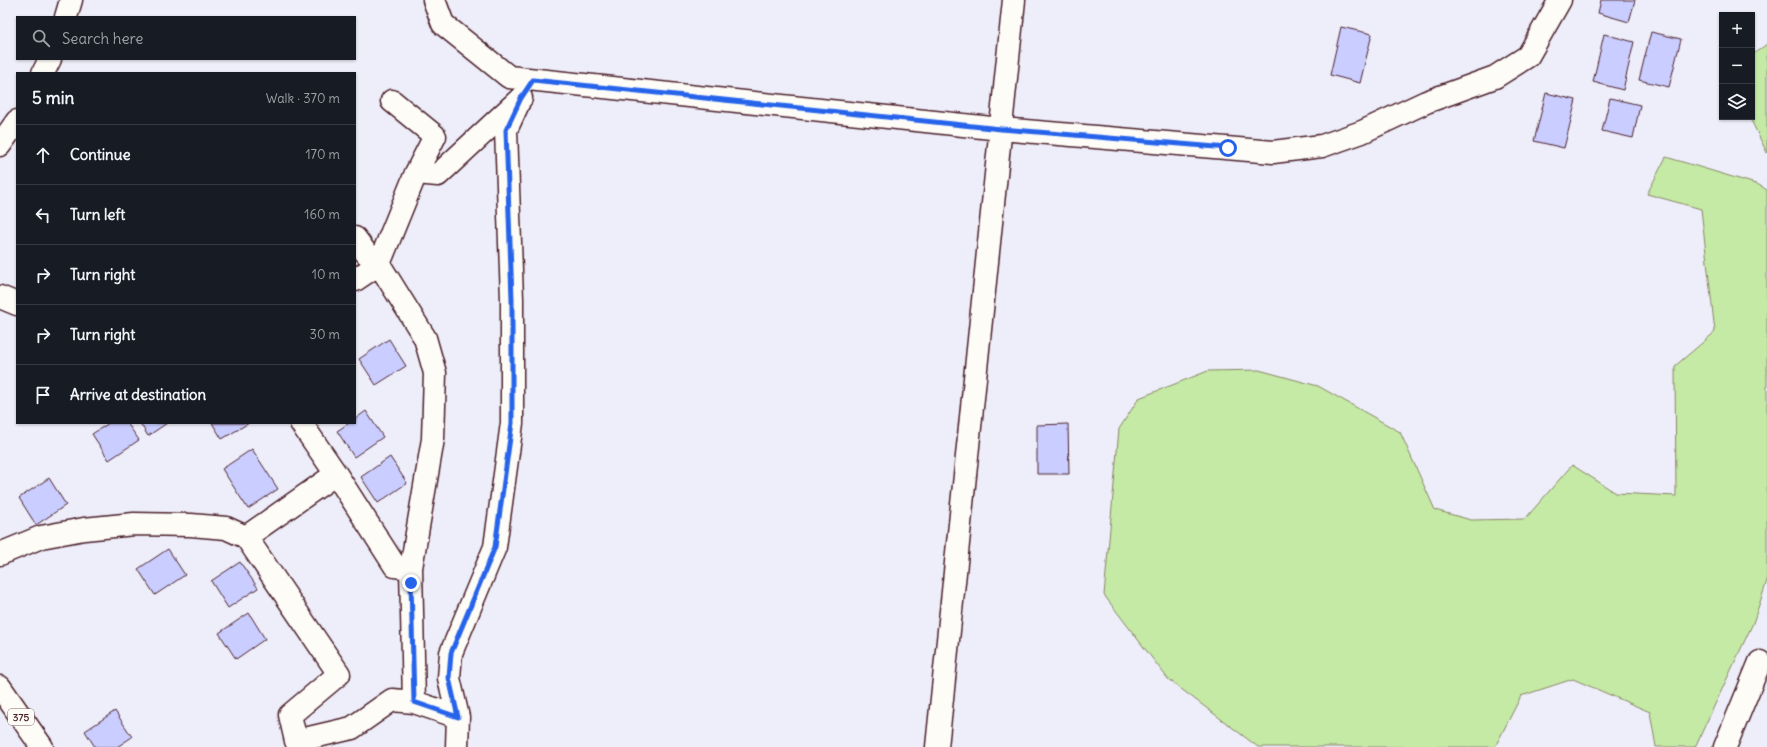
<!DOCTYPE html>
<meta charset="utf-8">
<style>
:root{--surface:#171b24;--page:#242831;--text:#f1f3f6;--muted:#9ea1a6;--line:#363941}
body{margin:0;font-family:Delius,sans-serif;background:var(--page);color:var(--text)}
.controls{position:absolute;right:12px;top:12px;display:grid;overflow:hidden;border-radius:0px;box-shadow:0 1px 3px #0004}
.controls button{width:36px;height:36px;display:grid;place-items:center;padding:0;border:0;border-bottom:1px solid var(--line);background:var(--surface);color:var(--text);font:20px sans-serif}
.stop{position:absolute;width:12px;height:12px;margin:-9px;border:3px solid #2563eb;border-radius:50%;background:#fff}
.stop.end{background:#2563eb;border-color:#fff;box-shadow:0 1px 4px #0008}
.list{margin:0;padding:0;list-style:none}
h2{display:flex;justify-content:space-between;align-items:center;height:52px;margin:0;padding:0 16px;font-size:17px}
h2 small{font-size:13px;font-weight:400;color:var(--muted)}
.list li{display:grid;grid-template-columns:26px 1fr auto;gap:12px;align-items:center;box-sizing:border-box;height:60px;padding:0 16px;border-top:1px solid var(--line)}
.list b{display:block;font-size:15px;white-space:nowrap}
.list em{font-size:13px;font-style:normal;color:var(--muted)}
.icon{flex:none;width:22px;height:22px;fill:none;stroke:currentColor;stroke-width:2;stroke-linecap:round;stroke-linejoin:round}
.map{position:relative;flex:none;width:1767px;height:747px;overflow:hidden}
.search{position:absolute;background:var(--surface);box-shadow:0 1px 3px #0004;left:16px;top:16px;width:340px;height:44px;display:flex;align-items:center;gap:10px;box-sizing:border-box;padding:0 14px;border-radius:0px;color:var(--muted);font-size:15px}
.panel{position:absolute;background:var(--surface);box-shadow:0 1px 3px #0004;left:16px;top:72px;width:340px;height:352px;border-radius:0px}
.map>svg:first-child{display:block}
.green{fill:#c5eaa5;stroke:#888468}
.building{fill:#c9cdff;stroke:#4a1f2b}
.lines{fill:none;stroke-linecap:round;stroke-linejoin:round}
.minor-casing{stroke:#4a1f2b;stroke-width:25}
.trunk-casing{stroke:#4a1f2b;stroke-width:25}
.minor{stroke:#fdfcf7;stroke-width:22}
.trunk{stroke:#fdfcf7;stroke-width:22}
.route{stroke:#2563eb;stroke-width:5}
.labels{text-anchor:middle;stroke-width:3.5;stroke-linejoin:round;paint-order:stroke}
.shield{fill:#fdfcf7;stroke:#806168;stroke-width:1}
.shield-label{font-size:10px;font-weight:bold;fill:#4a1f2b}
</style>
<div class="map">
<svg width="1767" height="747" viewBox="0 0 1767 747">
<rect width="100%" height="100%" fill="#edeef9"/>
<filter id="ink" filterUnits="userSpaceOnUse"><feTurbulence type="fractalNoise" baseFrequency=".025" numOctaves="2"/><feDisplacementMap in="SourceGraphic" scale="8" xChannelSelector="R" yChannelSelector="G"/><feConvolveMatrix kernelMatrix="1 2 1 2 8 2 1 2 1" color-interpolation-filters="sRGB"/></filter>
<g filter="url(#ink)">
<path class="green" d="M1767,44v109l-17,-35 2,-1v-62z
M1666,157l93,28 8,5v391l-14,42 -58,124h-39l-6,-35 -77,-33 -52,17 -26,51h-237l-90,-68 -64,-84 15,-166 20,-31 69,-27 51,-1 59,16 82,46 35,78 36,10 54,-1 47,-54 44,28 60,3 -1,-130 40,-34 -14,-123 -54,-15z"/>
<path class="building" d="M1601,0h34l-6,22 -31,-9z
M1341,27l31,7 -12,49 -30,-8z
M1651,32l30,7 -12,48 -30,-7z
M1604,34l30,8 -11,48 -30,-8z
M1546,93l30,7 -12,48 -30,-7z
M1610,98l30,7 -7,33 -31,-7z
M389,339l17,27 -30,19 -17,-26z
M366,411l17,26 -29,20 -17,-26 12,-8h6v-4z
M109,423h18l12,17 -30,20 -17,-26z
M140,423h27l-19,13z
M212,423h37l-27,16z
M1068,424l1,50h-32v-49z
M252,449l26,40 -30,20 -26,-40z
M390,457l17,26 -29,20 -17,-26z
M49,478l17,27 -30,20 -17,-27z
M168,549l17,26 -30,20 -17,-26z
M240,562l18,26 -30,20 -17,-27z
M249,613l16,26 -29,20 -17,-26z
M115,711l17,26 -15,10h-22l-10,-16z"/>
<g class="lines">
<defs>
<path id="minor" d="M434,0l9,24 66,53 492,52 272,23 49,-6 40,-14 64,-30 69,-25 33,-21 32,-56
M66,17l5,-17
M43,73l7,-14
M392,101l43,35 -19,37
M0,145l17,-24
M355,238l11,15 13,11 -24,16
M0,297l17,7
M301,423l35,51 59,92 16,2 22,-129 2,-66 -10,-35 -46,-74 37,-91 22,2 83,-77
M246,537l90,-63
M0,554l41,-17 43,-8 50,-5 57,1 35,3 20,9 93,137 -49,41 6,26 56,-13 40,-28 22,2
M411,568l3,134 44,15
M457,747l1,-30 -9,-39 2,-25 44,-106 17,-124v-124l-6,-169 12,-26
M937,747l77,-747
M1725,747l35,-85"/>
<path id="trunk" d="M0,687l42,60"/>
</defs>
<use href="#minor" class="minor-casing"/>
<use href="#trunk" class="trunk-casing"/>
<use href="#minor" class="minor"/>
<use href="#trunk" class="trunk"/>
</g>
</g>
<g class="lines" filter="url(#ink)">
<path class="route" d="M411,583l3,119 44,15 -9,-39 2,-25 44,-106 17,-124v-124l-6,-169 15,-32 12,-18 468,49 227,19"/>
</g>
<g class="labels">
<rect class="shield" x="8" y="709" width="26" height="16" rx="3"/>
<g class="shield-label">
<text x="21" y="721">375</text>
</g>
</g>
</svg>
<div class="controls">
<button>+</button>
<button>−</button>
<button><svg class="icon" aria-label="layers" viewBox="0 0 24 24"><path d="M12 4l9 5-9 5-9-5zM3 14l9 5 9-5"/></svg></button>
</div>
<div class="stop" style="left:1228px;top:148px"></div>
<div class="stop end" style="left:411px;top:583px"></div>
<div class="search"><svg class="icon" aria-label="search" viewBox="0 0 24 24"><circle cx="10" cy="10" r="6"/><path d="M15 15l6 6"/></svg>Search here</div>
<section class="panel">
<h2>5 min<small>Walk · 370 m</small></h2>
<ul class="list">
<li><svg class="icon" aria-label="ahead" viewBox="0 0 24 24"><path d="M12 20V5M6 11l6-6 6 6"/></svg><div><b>Continue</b></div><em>170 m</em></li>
<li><svg class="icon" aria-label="left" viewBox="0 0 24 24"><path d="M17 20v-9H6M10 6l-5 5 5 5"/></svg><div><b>Turn left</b></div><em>160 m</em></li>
<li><svg class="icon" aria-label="right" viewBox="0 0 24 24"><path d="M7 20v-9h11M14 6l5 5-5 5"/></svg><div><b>Turn right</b></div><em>10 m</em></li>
<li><svg class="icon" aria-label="right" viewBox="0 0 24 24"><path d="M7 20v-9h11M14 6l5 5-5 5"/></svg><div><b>Turn right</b></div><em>30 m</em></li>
<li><svg class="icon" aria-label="arrive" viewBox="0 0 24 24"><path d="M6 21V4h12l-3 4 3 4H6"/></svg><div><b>Arrive at destination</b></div></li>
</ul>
</section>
</div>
